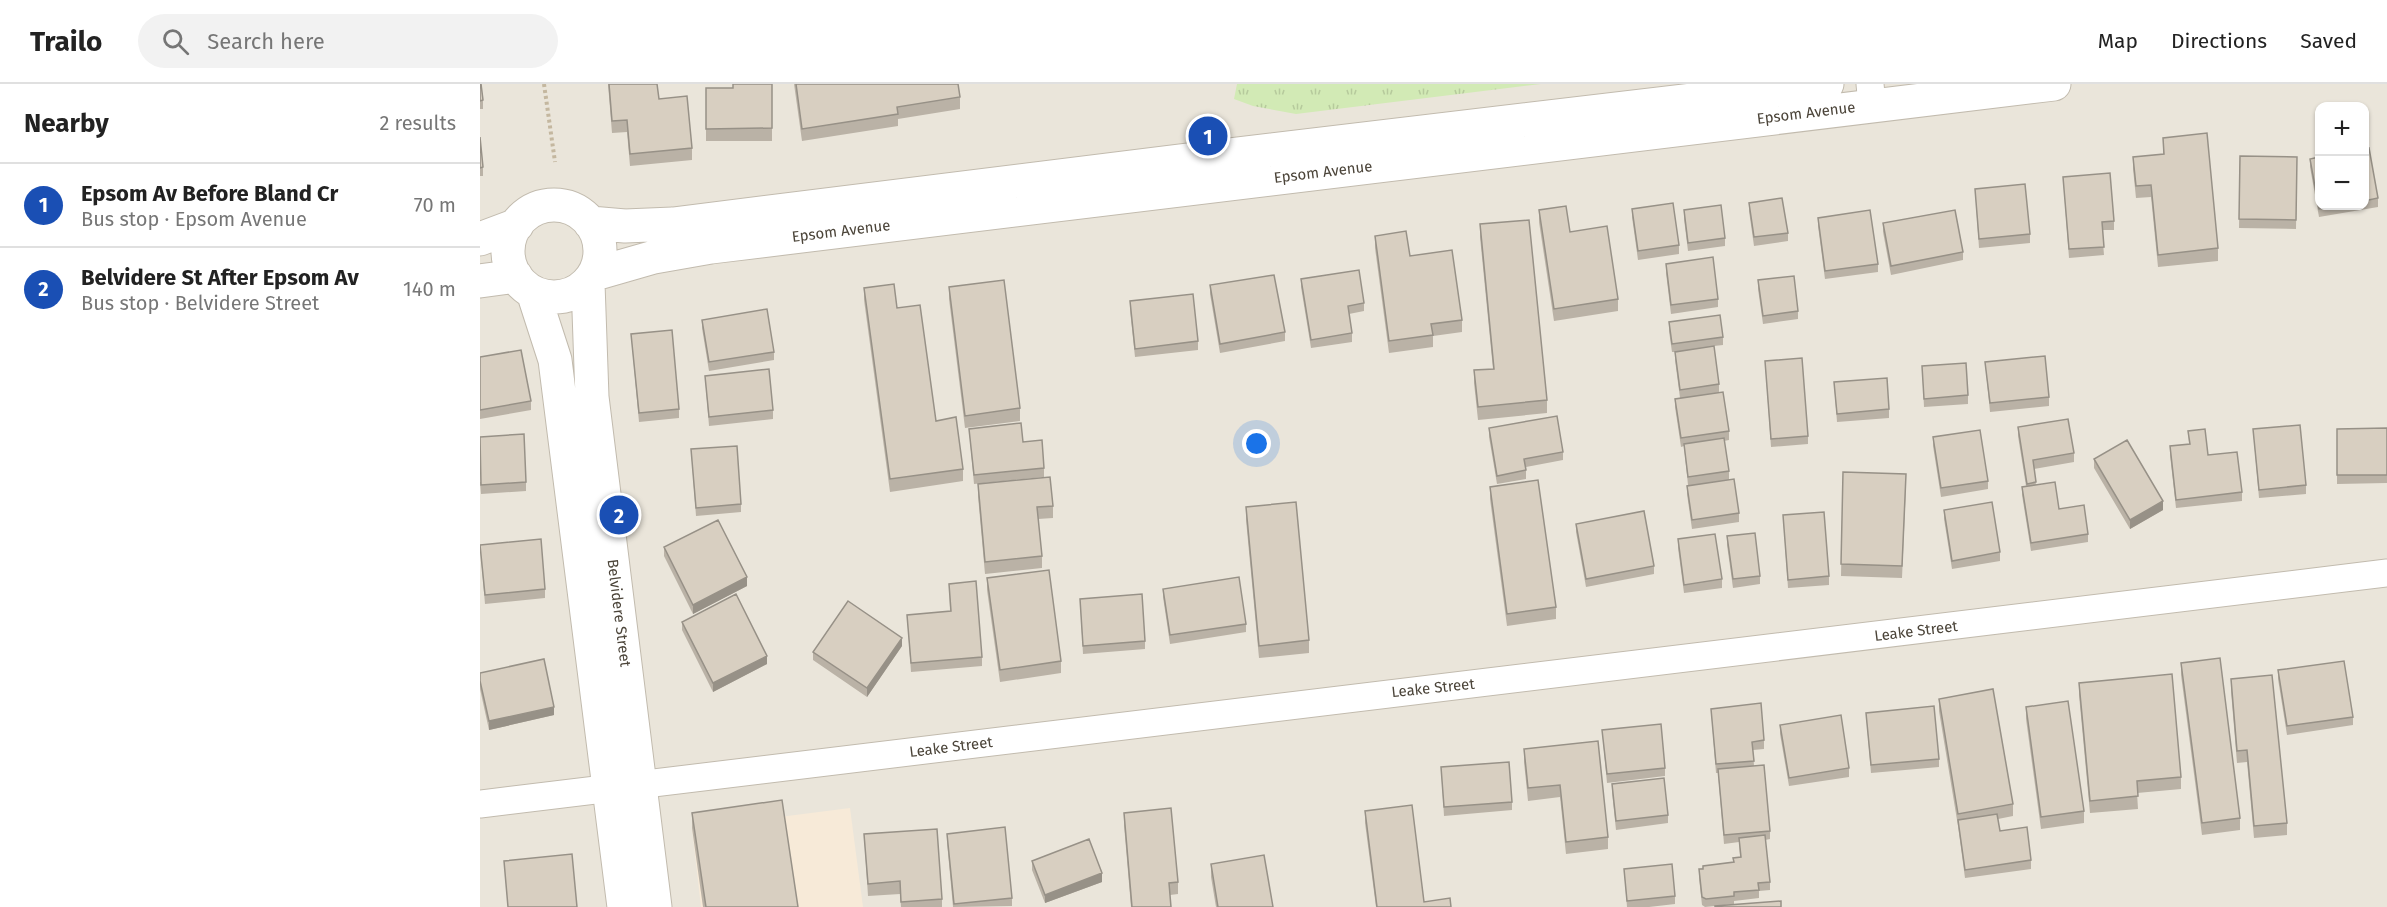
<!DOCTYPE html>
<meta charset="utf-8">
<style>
:root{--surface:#fff;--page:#f2f2f2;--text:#222;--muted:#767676;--line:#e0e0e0;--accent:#ea580c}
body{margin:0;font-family:"Fira Sans",sans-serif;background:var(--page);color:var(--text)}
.controls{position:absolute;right:18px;top:18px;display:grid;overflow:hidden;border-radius:12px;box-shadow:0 2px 4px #0004}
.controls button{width:54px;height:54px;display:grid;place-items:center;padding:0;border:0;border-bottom:2px solid var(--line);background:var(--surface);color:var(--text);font:30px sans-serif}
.you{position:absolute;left:777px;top:360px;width:21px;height:21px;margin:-15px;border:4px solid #fff;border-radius:50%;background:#1a73e8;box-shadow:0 0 0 9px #1a73e833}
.badge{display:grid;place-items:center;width:39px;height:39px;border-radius:50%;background:var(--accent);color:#fff;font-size:20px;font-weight:700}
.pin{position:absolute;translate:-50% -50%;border:3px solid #fff;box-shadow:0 2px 6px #0006}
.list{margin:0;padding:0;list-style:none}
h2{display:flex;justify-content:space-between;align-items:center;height:78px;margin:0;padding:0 24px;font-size:26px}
h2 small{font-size:20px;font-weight:400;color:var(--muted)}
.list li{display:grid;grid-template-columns:39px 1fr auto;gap:18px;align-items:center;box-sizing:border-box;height:84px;padding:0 24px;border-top:2px solid var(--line)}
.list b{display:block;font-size:22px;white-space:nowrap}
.list p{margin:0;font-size:20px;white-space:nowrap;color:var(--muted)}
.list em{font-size:20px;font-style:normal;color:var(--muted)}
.icon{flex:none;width:33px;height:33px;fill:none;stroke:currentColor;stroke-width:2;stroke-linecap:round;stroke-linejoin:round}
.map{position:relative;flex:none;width:1907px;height:823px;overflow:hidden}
header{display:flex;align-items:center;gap:36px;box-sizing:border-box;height:84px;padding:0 30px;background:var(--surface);border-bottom:2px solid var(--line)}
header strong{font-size:28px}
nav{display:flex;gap:33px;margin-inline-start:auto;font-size:21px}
.search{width:420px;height:54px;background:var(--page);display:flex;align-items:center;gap:15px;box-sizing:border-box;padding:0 21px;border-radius:33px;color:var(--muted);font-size:22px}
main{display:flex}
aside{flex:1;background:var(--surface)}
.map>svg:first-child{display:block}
.residential{fill:#eae5da;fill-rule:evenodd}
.commercial{fill:#f7ead8}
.park{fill:url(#park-tufts)}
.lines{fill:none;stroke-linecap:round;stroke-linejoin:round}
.minor-casing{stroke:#c2bbae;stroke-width:29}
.tertiary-casing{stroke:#c2bbae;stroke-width:35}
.path{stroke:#c4b79f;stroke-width:4;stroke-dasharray:3 3;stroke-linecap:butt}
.minor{stroke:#fff;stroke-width:27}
.tertiary{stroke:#fff;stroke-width:33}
.wall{fill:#bab2a6}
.shaded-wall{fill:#979187}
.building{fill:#d8cfc1;stroke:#979187;stroke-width:1.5}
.labels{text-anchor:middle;stroke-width:4.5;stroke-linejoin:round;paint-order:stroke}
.street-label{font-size:15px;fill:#4b4439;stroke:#fff}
</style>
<header>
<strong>Trailo</strong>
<div class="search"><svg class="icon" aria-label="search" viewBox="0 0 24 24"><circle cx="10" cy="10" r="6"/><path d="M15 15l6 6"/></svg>Search here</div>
<nav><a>Map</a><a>Directions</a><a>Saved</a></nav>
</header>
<main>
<aside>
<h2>Nearby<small>2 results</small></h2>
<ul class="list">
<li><span class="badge" style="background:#1a4fb4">1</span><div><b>Epsom Av Before Bland Cr</b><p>Bus stop · Epsom Avenue</p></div><em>70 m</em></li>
<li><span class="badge" style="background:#1a4fb4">2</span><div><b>Belvidere St After Epsom Av</b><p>Bus stop · Belvidere Street</p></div><em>140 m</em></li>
</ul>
</aside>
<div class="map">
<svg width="1907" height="823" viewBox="0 0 1907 823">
<defs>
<pattern id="park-tufts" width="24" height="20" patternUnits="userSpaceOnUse" patternTransform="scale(1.5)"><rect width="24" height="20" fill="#d2eab5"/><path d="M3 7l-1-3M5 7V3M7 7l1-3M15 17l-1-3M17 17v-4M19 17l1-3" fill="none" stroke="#b6ca9c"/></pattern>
</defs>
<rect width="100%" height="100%" fill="#f6f3ec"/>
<path class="residential" d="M0,0h1907v823h-1907zM1840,22h44v100h-44z"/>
<path class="commercial" d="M370,724l13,99h-162l-9,-79z"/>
<path class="park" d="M757,0h304l-245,30 -43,-8 -19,-7z"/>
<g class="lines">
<defs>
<path id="minor" d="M1390,0l2,21
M0,720l1907,-231"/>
<path id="tertiary" d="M28 167a46 46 0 1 1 92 0a46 46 0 1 1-92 0Z
M110,139l35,3 48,-2 530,-66 624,-74
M0,155l37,-14
M115,190l59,-17 57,-10 1343,-163
M0,197l36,-5
M108,199l4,114 63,510
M53,208l22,68 69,547"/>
</defs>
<use href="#minor" class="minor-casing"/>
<use href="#tertiary" class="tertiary-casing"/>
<path class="path" d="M64,0l11,78"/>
<use href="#minor" class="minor"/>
<use href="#tertiary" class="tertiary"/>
</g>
<path class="wall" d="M0,0l3,16v9h-3z
M128,0h49l2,15 33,49v12l-62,6 -3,-34 -15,1z
M292,0v57h-66v-53h27z
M314,0h164l2,13v12l-62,10v7l-96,15z
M0,53l3,30v9h-3z
M1683,54l55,110v13l-60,6 -7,-70 -15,1 -3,-29v-12l30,-3z
M1884,65l14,49v9l-59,10 -9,-50v-8l9,47h45z
M1760,72l57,1 -1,72 -57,-1z
M1583,93l51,44v9h-12l2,25 -35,3z
M1495,105l55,45v9l-51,5z
M1269,119l39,30v8l-34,5 -5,-35z
M1152,125l47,36v9l-41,6 -6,-43z
M1059,126l31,22 48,67v12l-64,10 -15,-99z
M1204,126l41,28v8l-37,5 -4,-32z
M1338,134l60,46v8l-53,7 -7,-53z
M1403,139l80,29v8l-72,15 -8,-43z
M1000,140l67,176v13l-69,7 -4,-37v-13l19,-1 -13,-132z
M895,152l35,20 52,64v12l-29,4v11l-44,6 -14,-105z
M1186,180l52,35v8l-47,7 -5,-41z
M821,195l63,24v8l-15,3 3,19v9l-41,6 -10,-61z
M1278,196l40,31v8l-35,5 -5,-35z
M730,201l75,47v9l-65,12 -10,-59z
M469,203l71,121v13l-55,7 -16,-129z
M384,204l33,20 39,113 27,48v12l-73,11 -26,-192z
M650,217l68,40v9l-63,7 -5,-47z
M222,236l72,32v8l-65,11 -7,-43z
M1189,238l54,15v8l-9,1 5,38v8l10,39v9l-5,1 5,30v8l10,34v9l-47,7 -5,-35v-8l1,-1 -4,-39 -3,1 -6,-40v-8l5,-1 -5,-38v-8h-3l-3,-21z
M151,250l48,75v9l-40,4z
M0,273l51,44v9l-51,9z
M1285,277l43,75v8l-37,3z
M1505,278l64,35v9l-59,6z
M1442,282l46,29v9l-44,3z
M225,292l68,34v9l-64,7z
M1354,298l55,27v9l-52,4z
M1538,343l56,26v9l-40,7 2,16 23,24 29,25v8l-57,9 -9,-56v-8l4,-1 -8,-50z
M1009,344l74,24v8l-37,7v12l-29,5 -8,-47z
M1907,344v55l-50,1v-55z
M489,345l54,13 21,26v9l-70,7z
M1773,345l53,56v9l-47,4z
M1708,347l20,24 34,37v9l-66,7 -6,-53v-9l19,-2z
M1453,353l55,44v8l-47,8 -8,-51z
M211,365l50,55v8l-45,4z
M1614,375l69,51 -33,19 -36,-61z
M1363,388l63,14 -4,92 -61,-2z
M0,398h46v9l-45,3z
M498,400l75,22v12l-15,1 4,37v12l-57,6 -7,-78z
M1010,403l66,120v12l-49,7 -17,-127z
M766,423l63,133v13l-50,5 -13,-138z
M1464,426l56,42v9l-48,8 -8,-50z
M1303,431l46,61v9l-41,3z
M1096,440l78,42v8l-68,13 -10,-55z
M1247,452l33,40v8l-27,4 -6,-43z
M1198,455l44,40v9l-38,5 -6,-45z
M0,461l65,44v9l-60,6z
M184,463l83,39 -54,28 -29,-58z
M507,494l74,83v12l-61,9 -13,-92z
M469,500l33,73v9l-71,6 -4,-57 43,-4z
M683,505l83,35v8l-76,12 -7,-47z
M600,515l65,42v8l-62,5z
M202,538l85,42 -54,28 -31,-62z
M422,562l-35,51 -54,-37v-8z
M1701,579l59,155v12l-38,5 -21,-160z
M1798,586l75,47v8l-66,10 -9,-56z
M0,589l74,42 -65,15 -9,-41z
M1751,595l56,144v12l-33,3 -7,-76 -10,1 -6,-72z
M1599,599l102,94v12l-44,4 1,16 -48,4 -11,-118z
M1459,615l74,105v12l-15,3 2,12 31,29v9l-66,9 -7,-52 -19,-115z
M1546,623l58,104v12l-43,6 -15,-110z
M1231,625l53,31v9l-11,1 1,16 16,65v8l-5,1 5,42v8l-11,1v7l-25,3v3l-29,3 -3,-2 -3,-27v-9l34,-7v-4l7,-1 -1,-15 -15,2 -6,-71h-2z
M1386,629l73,46v8l-68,6z
M1300,641l69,43v9l-60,9 -9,-52z
M1122,646l63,38v8l-58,7z
M1118,657l10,96v12l-42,5 -6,-57 -32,4 -4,-39v-13z
M961,683l71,35v8l-68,6z
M1132,700l56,31v8l-52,7 -4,-38z
M885,727l59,91 27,5h-75l-11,-84z
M212,729l106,94h-95l-11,-79z
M644,729l54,69v12l-8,1 1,12h-40l-7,-82z
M384,750l78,65v8h-41l-1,-13 -32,2z
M467,750l65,64v8l-59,1 -6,-65z
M24,777l73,46h-69z
M552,777l70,21 -57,21 -13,-33z
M731,780l62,43h-57l-5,-30z
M1144,785l51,27v8l-26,3h-22z"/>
<path class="shaded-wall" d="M1683,417v9l-33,19v-9z
M267,493v9l-54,28v-9z
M422,554v8l-35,51v-9z
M287,572v8l-54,28v-9z
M74,623v8l-65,15v-9z
M622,789v9l-57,21v-8z"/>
<path class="building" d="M0,0h1l2,16 -3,1z
M129,0h48l2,15 28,-3 5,52 -62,6 -3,-34 -15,1z
M253,0h39v44l-66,1v-41h27z
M316,0h162l2,13 -63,10 1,7 -96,15z
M1727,49l11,115 -60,7 -7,-70 -15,1 -3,-29 31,-3 -1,-16z
M0,53l3,30 -3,1z
M1889,64l9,50 -14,3v-52z
M1760,72l57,1 -1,63 -57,-1z
M1839,73v49h19l-19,3 -9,-50z
M1630,89l4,48 -12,1 2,25 -35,2 -6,-72z
M1545,100l5,50 -51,5 -4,-50z
M1302,114l6,35 -34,4 -5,-34z
M1193,119l6,42 -41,6 -6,-42z
M1241,121l4,33 -37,5 -4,-33z
M1086,122l4,26 37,-6 11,73 -64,10 -15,-99z
M1390,126l8,54 -53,7 -7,-53z
M1475,126l8,42 -72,14 -8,-43z
M1049,136l18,180 -69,7 -4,-37 20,-1 -14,-145z
M926,147l4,25 42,-6 10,70 -31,4 2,11 -44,6 -14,-105z
M1233,173l5,42 -47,6 -5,-41z
M879,186l5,33 -16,3 4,27 -41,7 -10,-61z
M794,191l11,57 -65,12 -10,-59z
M1314,192l4,35 -35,5 -5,-36z
M524,196l16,128 -55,8 -16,-129z
M414,200l3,24 23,-3 16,116 20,-4 7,52 -73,10 -26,-191z
M713,210l5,47 -63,8 -5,-48z
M287,225l7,43 -65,10 -7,-42z
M1240,231l3,22 -51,7 -3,-22z
M192,246l7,79 -40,4 -8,-79z
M1234,262l5,38 -39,6 -5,-38z
M41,266l10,51 -51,9v-53z
M1565,272l4,41 -59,6 -5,-41z
M1322,274l6,78 -37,3 -6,-78z
M1486,279l2,32 -44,4 -2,-33z
M289,285l4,41 -64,7 -4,-41z
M1407,294l2,31 -52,5 -3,-32z
M1243,308l6,39 -48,7 -6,-39z
M1077,332l6,36 -39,7 2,11 -29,6 -8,-48z
M1588,335l6,34 -41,7 3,22 -9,2 -9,-57z
M541,339l2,19 19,-2 2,28 -70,7 -5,-46z
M1820,341l6,60 -47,5 -6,-61z
M1907,344v47h-50v-46z
M1725,345l3,26 29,-3 5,40 -66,8 -6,-54 20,-2 -2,-13z
M1500,346l8,51 -47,7 -8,-51z
M44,350l2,48 -45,3 -1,-48z
M1244,354l5,33 -41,6 -4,-33z
M1647,356l36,61 -33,19 -36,-61z
M257,362l4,58 -45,4 -5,-59z
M1363,388l63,2 -4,92 -61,-2z
M570,393l3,29 -16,1 5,49 -57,6 -7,-78z
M1254,395l5,34 -47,7 -5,-34z
M1058,396l18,127 -49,7 -17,-127z
M1575,398l4,27 25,-4 4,29 -57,9 -9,-56z
M816,418l13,138 -50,6 -13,-139z
M1512,418l8,50 -48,9 -8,-51z
M1164,427l10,55 -68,13 -10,-55z
M1344,428l5,64 -41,4 -5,-65z
M238,436l29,57 -54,28 -29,-58z
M1275,449l5,43 -27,3 -6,-43z
M1235,450l7,45 -38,6 -6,-46z
M61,455l4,50 -60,6 -5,-50z
M569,486l12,91 -61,9 -13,-92z
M759,493l7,47 -76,11 -7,-46z
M496,497l6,76 -71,6 -4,-48 44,-4 -2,-27z
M256,510l31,62 -54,27 -31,-61z
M662,510l3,47 -62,5 -3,-47z
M368,517l54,37 -35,50 -54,-36z
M1740,574l20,160 -38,5 -21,-160z
M64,575l10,48 -65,14 -9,-40v-8z
M1864,577l9,56 -66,9 -9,-56z
M1692,590l9,103 -44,4 1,15 -48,5 -11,-118z
M1792,591l15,148 -33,3 -7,-76 -10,1 -6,-72z
M1513,605l20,115 -55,10 -19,-115z
M1588,617l16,110 -43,6 -15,-110z
M1281,619l3,37 -12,2 2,19 -38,3 -5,-55z
M1454,622l5,53 -68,6 -5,-52z
M1361,631l8,53 -60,10 -9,-53z
M1181,640l4,44 -58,6 -5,-44z
M1118,657l10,96 -42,5 -6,-57 -32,3 -4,-39z
M1029,678l3,40 -68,5 -3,-40z
M1284,681l6,66 -46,4 -6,-66z
M1184,694l4,37 -52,6 -4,-37z
M302,716l16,107h-92l-14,-94z
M932,721l12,97 26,-4 1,9h-74l-12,-96z
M691,724l7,74 -9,1 2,24h-39l-8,-94z
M1517,730l3,17 27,-4 4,33 -66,10 -7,-50z
M525,743l7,71 -58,6 -7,-70z
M457,745l5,70 -41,3 -1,-21 -32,3 -4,-50z
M1285,751l5,47 -12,1 1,7 -25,2v4l-28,3 -4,-2 -3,-28h4v-3l31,-4 -1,-4 8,-1 -2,-19z
M609,755l13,34 -57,22 -13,-34z
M92,770l5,53h-69l-4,-46z
M784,771l9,52h-55l-7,-43z
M1192,780l3,32 -48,5 -3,-32z
M1301,817v6h-66v-1z"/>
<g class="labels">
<g class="street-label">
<text transform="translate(1326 29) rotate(-7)" y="5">Epsom Avenue</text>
<text transform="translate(843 88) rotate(-7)" y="5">Epsom Avenue</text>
<text transform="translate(361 147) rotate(-7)" y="5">Epsom Avenue</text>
<text transform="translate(139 529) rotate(83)" y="5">Belvidere Street</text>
<text transform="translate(1436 547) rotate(-7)" y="5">Leake Street</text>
<text transform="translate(953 604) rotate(-6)" y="5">Leake Street</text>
<text transform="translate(471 663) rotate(-7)" y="5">Leake Street</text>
</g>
</g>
</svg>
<div class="controls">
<button>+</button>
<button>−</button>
</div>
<div class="you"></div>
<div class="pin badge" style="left:728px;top:52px;background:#1a4fb4">1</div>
<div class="pin badge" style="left:139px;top:431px;background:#1a4fb4">2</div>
</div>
</main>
